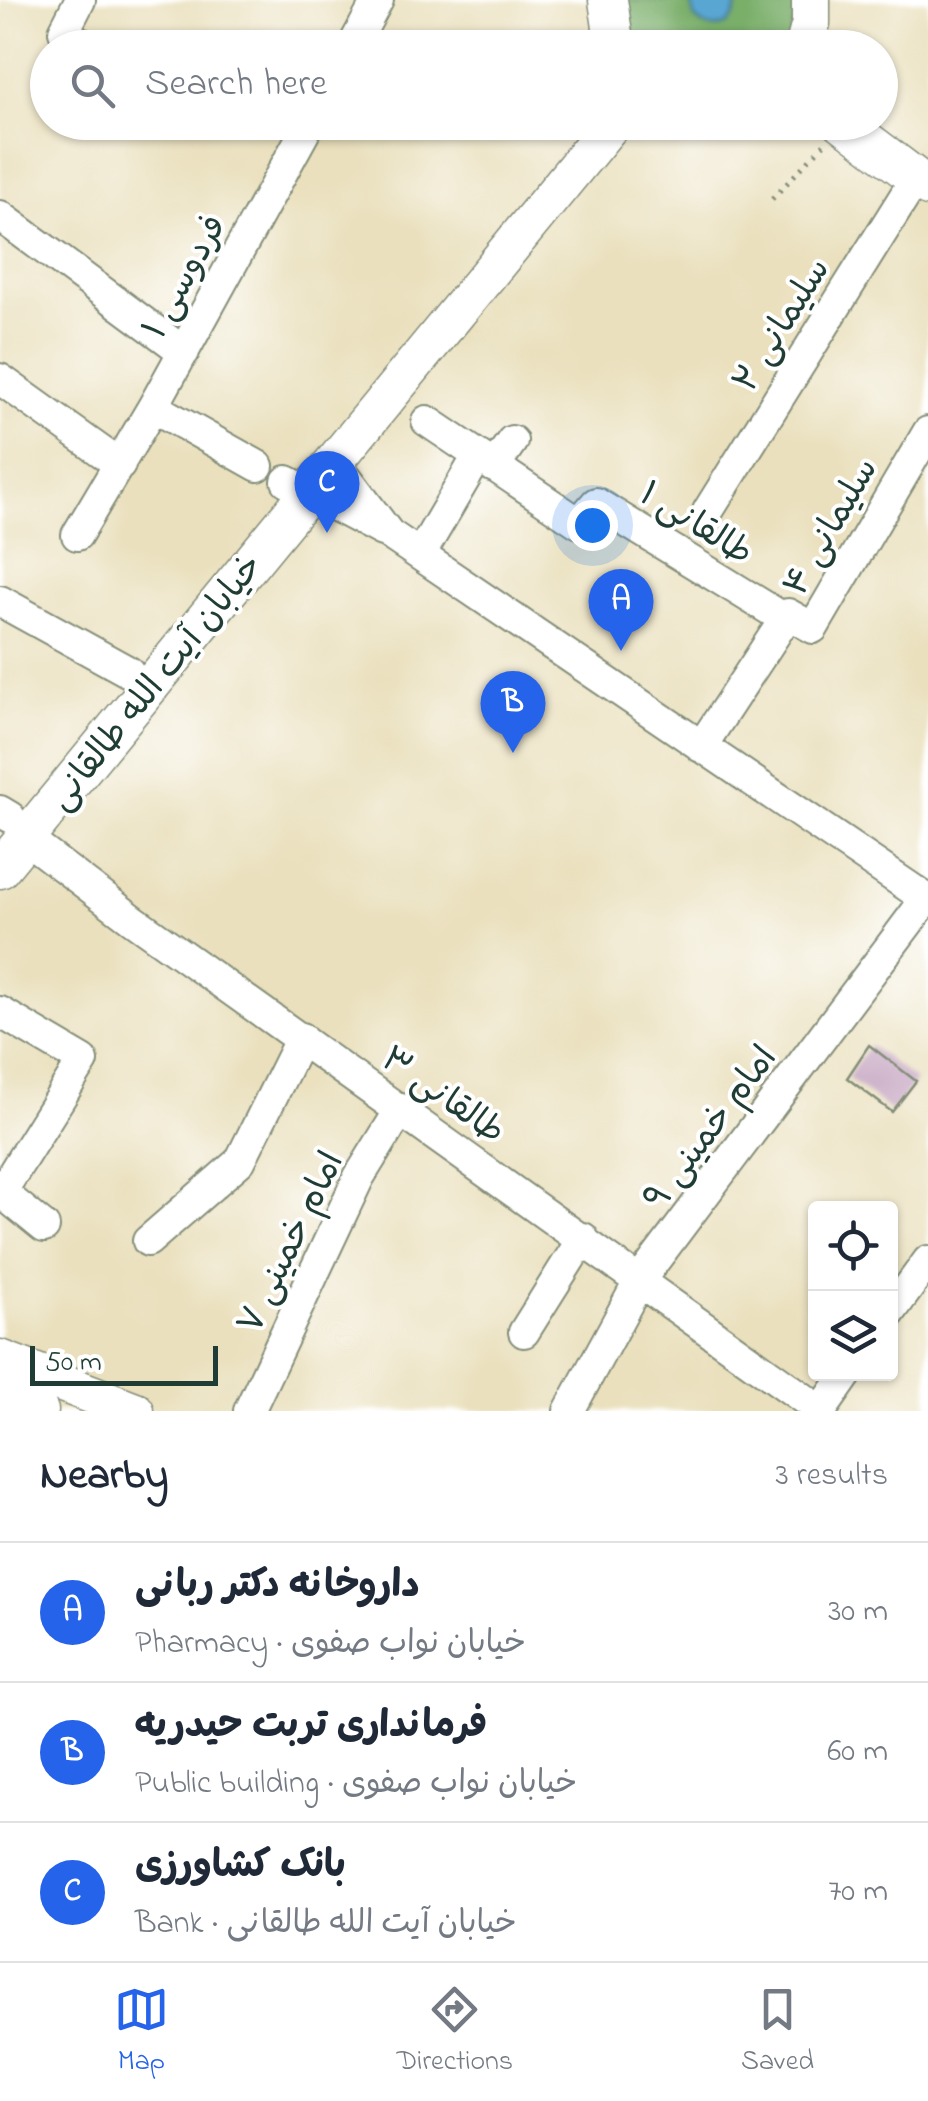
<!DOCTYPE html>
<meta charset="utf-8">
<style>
:root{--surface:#fff;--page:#f2f2f3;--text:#1f2937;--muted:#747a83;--line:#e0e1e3;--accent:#2563eb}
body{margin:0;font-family:"Indie Flower","Playpen Sans Arabic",sans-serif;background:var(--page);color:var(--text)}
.controls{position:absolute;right:30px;bottom:30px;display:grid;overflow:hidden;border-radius:10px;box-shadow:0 2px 8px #0004}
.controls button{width:90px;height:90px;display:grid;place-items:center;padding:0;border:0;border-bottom:2px solid var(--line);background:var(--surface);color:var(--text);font:50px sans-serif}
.scale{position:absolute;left:30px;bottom:25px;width:188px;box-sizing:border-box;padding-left:10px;border:5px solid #1f3d34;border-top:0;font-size:28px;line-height:35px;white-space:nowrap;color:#1f3d34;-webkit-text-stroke:8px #fff;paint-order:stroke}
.you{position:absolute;left:592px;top:525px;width:35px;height:35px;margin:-25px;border:8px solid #fff;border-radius:50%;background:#1a73e8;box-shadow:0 0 0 15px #1a73e833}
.badge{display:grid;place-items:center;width:65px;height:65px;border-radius:50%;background:var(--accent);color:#fff;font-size:32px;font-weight:700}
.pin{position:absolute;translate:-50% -82px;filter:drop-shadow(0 2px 5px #0008)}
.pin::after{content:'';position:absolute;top:52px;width:35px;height:30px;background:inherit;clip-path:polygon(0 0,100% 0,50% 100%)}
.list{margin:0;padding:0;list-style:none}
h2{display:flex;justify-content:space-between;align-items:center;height:130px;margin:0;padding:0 40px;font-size:42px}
h2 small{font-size:32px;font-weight:400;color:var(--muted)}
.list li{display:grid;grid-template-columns:65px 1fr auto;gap:30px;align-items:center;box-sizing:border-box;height:140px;padding:0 40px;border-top:2px solid var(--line)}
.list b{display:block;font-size:38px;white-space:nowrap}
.list p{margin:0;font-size:32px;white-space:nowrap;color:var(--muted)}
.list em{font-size:32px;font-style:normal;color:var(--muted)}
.icon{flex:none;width:55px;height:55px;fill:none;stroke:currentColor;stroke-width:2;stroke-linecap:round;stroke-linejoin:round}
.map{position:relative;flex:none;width:928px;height:1411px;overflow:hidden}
.search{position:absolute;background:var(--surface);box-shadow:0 2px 8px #0004;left:30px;right:30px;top:30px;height:110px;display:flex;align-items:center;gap:25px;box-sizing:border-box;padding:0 35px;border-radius:55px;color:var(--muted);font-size:38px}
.sheet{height:550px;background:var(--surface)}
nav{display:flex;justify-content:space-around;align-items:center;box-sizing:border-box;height:140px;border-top:2px solid var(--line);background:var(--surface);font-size:28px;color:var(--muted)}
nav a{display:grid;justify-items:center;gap:5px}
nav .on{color:var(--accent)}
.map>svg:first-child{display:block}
.forest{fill:#7aaf6a;stroke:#4c764f;stroke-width:2.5}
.water{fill:#5aa6d3;stroke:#3c7284;stroke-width:2.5}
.building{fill:#c09cbb}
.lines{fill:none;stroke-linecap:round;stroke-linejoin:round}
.minor-casing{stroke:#848e78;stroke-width:34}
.major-casing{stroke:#848e78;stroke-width:41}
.path{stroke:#848e78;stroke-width:5;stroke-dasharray:2.5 8;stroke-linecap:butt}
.minor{stroke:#fff;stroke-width:30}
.major{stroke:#fff;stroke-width:38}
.labels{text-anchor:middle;stroke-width:8;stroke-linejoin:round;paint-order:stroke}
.street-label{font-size:35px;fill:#1f3d34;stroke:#fff}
</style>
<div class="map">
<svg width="928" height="1411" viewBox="0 0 928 1411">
<rect width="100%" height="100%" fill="#fff"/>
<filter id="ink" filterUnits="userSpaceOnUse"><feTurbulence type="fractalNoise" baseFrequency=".01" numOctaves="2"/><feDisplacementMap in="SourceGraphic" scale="20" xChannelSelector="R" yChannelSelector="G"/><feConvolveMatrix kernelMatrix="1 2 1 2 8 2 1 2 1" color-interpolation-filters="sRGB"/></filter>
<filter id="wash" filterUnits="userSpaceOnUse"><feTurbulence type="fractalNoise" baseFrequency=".0048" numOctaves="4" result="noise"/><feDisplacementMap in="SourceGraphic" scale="40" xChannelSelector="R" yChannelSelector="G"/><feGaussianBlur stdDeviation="2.25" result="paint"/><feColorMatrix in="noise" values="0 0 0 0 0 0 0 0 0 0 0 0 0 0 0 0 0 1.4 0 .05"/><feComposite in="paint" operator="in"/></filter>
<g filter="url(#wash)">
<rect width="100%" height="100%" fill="#eae0bd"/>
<path class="forest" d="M617,0h181l-9,47 -164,1z"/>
<path class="water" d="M691,0h46c1,28 -25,37 -43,17z"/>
<g id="blocks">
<path class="building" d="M869,1045l47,36 -24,31 -45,-34z"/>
</g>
</g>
<g filter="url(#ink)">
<use href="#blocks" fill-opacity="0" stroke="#848e78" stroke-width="2.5"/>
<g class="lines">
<defs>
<path id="minor" d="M80,0l-16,31 23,17
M352,48l26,-48
M0,216l184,136
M0,379l120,86
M153,407l105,59
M427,421l152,102 17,-20 189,116
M335,462l54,72 539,366
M494,467l18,-26
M287,481l95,50
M708,511l208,-333
M77,535l76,-128 157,-285
M420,555l58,-99
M0,601l129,71
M785,619l3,-5 25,14 115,-196
M701,747l84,-128
M0,811l10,6
M25,838l107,81 689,492
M0,1012l83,49 -83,133
M1,1192l43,35
M148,1241l92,-80 61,-123
M890,1313l38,-52
M524,1332l59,-94
M249,1411l110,-234 42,-68
M569,1411l71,-131 286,-381
M821,1411l26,-37"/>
<path id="major" d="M608,0l7,48
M804,48l7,-25v-23
M842,122l86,65
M0,869l613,-747
M0,1359l135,52
M0,1396l39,15"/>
</defs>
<use href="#minor" class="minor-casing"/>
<use href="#major" class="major-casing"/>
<path class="path" d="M772,199l52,-55"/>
<use href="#minor" class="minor"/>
<use href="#major" class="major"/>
</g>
</g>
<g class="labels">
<g class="street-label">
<text transform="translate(183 276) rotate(-61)" y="12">فردوسی ۱</text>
<text transform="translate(780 324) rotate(-58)" y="12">سلیمانی ۲</text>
<text transform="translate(697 522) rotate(32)" y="12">طالقانی ۱</text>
<text transform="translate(829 526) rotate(-60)" y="12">سلیمانی ۴</text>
<text transform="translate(154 681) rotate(-51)" y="12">خیابان آیت الله طالقانی</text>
<text transform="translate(444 1094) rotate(35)" y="12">طالقانی ۳</text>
<text transform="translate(709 1127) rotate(-53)" y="12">امام خمینی ۹</text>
<text transform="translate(289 1242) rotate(-64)" y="12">امام خمینی ۷</text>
</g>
</g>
</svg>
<div class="controls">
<button><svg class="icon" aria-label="locate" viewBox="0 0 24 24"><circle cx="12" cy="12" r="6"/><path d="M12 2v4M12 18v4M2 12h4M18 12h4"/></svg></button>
<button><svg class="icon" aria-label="layers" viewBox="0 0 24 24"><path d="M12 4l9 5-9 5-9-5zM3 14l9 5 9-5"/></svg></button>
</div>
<div class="scale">50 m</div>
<div class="you"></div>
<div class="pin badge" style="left:621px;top:651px">A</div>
<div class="pin badge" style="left:513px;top:753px">B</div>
<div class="pin badge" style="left:327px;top:533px">C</div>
<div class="search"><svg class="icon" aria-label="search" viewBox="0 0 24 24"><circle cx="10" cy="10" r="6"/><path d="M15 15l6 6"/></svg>Search here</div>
</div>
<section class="sheet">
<h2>Nearby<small>3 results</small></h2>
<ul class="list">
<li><span class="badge">A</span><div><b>داروخانه دکتر ربانی</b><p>Pharmacy · خیابان نواب صفوی</p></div><em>30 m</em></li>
<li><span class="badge">B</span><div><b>فرمانداری تربت حیدریه</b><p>Public building · خیابان نواب صفوی</p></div><em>60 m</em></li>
<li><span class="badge">C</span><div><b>بانک کشاورزی</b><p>Bank · خیابان آیت الله طالقانی</p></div><em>70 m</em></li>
</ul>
</section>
<nav>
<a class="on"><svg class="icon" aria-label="map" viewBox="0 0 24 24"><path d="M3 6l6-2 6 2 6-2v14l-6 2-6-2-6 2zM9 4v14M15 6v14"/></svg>Map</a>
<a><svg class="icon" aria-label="directions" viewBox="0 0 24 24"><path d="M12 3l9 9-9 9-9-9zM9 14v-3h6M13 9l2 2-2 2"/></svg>Directions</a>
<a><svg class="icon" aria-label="saved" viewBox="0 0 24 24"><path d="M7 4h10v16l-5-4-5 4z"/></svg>Saved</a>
</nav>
